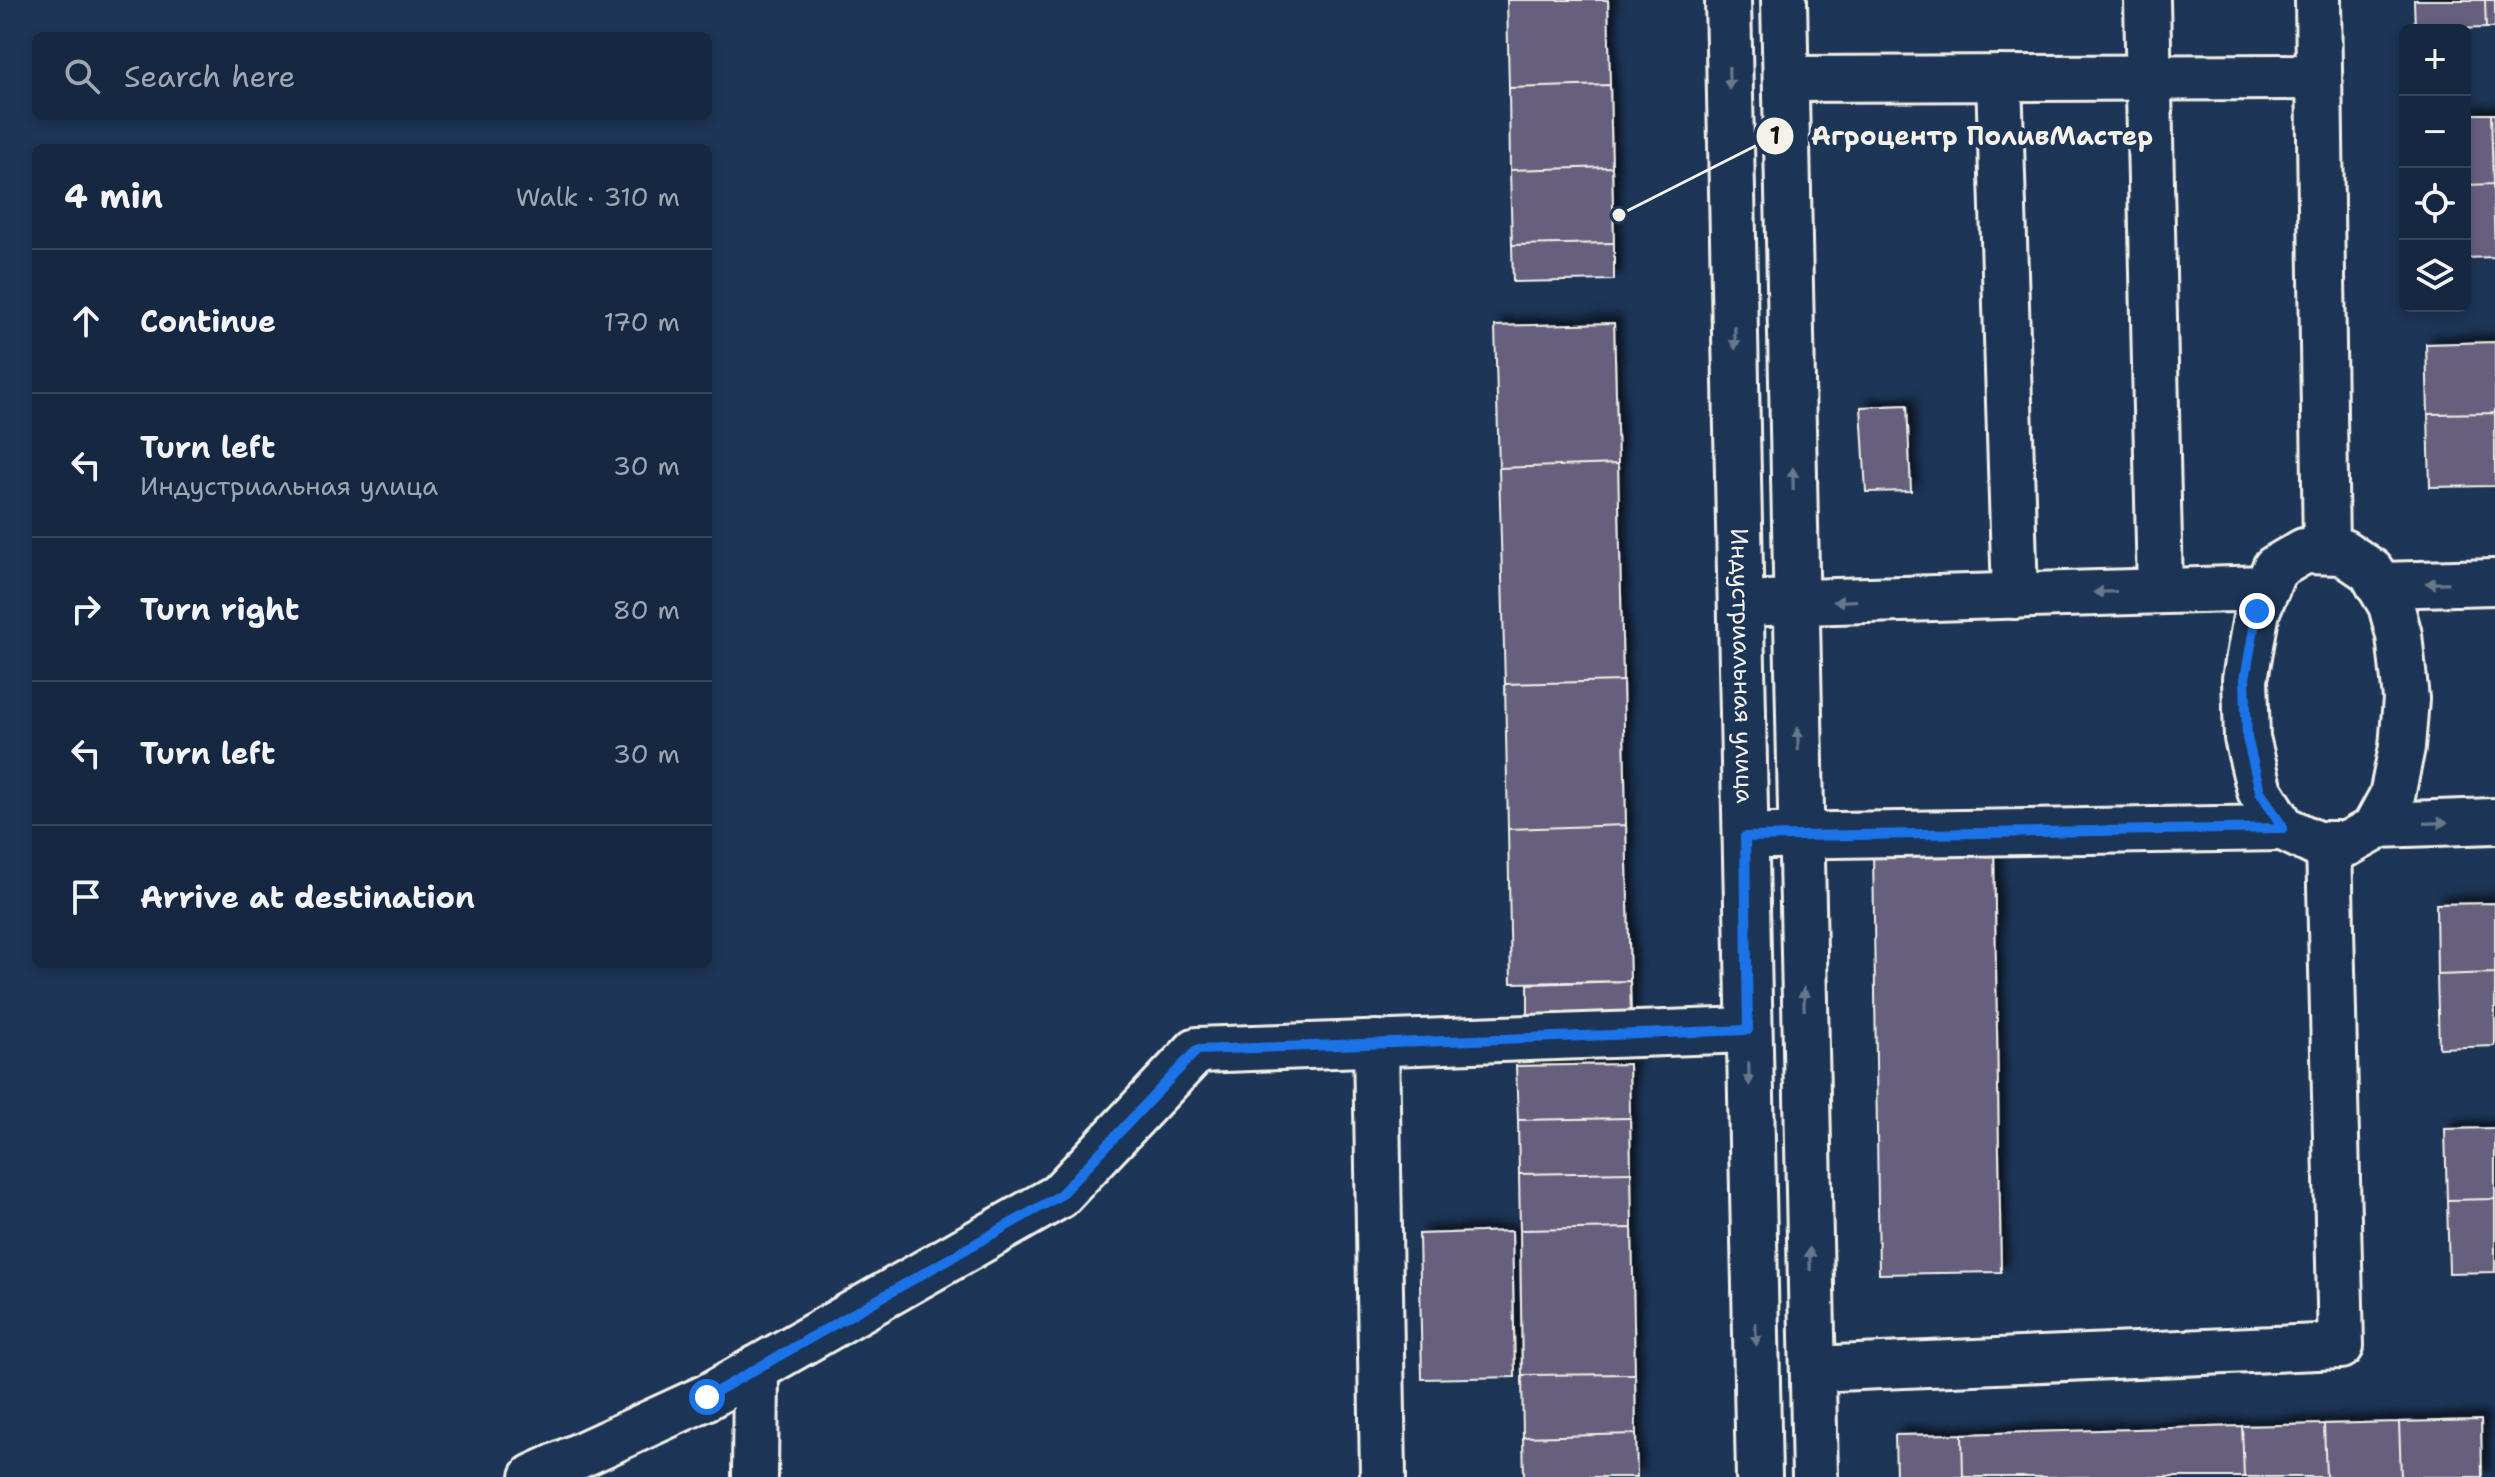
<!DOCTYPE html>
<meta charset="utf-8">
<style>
:root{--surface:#162841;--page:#23344c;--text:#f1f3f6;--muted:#9ea6b1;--line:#35445a}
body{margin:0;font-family:"Shantell Sans",sans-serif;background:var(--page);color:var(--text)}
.controls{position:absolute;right:24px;top:24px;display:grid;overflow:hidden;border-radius:12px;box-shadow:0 4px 12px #0003}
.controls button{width:72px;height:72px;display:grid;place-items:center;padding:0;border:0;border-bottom:2px solid var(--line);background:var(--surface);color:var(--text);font:40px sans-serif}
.stop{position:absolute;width:24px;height:24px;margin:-18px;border:6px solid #1a73e8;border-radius:50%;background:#fff}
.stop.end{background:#1a73e8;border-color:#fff;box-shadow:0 2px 8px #0008}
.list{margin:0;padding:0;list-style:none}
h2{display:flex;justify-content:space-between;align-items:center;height:104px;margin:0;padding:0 32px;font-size:34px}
h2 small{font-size:26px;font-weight:400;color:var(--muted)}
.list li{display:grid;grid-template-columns:52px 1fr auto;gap:24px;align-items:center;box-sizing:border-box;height:144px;padding:0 32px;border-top:2px solid var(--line)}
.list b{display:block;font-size:30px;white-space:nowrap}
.list p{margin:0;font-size:26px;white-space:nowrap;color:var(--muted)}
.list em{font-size:26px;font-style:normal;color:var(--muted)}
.icon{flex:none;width:44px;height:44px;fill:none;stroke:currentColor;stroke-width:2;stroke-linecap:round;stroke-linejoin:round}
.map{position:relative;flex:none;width:2495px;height:1477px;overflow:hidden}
.search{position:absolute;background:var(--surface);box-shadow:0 4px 12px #0003;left:32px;top:32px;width:680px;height:88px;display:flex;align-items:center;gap:20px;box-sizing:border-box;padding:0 28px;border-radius:12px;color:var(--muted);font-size:30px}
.panel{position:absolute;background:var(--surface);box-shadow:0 4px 12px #0003;left:32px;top:144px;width:680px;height:824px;border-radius:12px}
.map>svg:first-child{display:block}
.building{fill:#66617e;stroke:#f4f1e8;stroke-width:2;filter:url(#shadow)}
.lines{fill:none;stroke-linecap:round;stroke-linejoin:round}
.minor-casing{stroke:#f4f1e8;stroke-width:50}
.minor{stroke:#1d3557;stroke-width:44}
.oneway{fill:#68778a}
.route{stroke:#1a73e8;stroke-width:10}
.labels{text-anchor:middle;stroke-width:8;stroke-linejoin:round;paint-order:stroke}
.street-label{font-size:24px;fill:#f4f1e8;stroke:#1d3557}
.leader{fill:none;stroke:#f4f1e8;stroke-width:3}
.callout-dot{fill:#f4f1e8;stroke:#1d3557;stroke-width:3}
.mark-label{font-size:24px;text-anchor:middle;font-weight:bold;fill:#111}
.callout-label{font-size:26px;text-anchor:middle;font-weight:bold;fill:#f4f1e8;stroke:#1d3557;stroke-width:8;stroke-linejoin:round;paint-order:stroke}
</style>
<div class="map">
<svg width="2495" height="1477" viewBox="0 0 2495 1477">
<defs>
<filter id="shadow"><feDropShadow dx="7" dy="-7" stdDeviation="4" flood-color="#0009"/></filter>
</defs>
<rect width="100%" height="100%" fill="#1d3557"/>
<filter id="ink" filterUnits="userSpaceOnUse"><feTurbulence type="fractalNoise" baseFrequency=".0125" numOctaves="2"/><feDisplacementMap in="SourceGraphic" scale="16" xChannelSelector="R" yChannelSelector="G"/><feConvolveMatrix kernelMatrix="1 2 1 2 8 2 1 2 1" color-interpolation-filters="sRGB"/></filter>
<g filter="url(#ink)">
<path class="building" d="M1507,0h101l2,85 -101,3z
M2414,0h71l1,28 -71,2z
M2485,0h10v28h-9z
M1610,85l2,82 -102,3 -1,-82z
M2465,114h26l2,70 -28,1z
M2491,114h4v70h-2z
M1612,167l2,76 -102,2 -2,-75z
M2493,184l2,73 -30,1v-73z
M1614,243v37l-101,2 -1,-37z
M1614,323l4,141 -119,4 -4,-142z
M2495,342v71l-67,1 -2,-70z
M1907,405l4,86 -45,1 -5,-85z
M2495,413v73l-65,1 -2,-73z
M1618,464l5,217 -118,3 -6,-216z
M1623,681l3,144 -118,4 -3,-145z
M1626,825l4,156 -119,2 -3,-154z
M1994,848l7,424 -122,2 -6,-424z
M2495,903v70l-58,2 -1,-71z
M2495,973v73l-56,2 -2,-73z
M1630,981l1,36 -103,3v-36z
M1629,1064l1,54 -112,2 -2,-54z
M1630,1118l1,54 -112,2 -1,-54z
M2495,1128v71l-48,1 -2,-71z
M1631,1172l1,56 -112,2 -1,-56z
M2495,1199v73l-46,1 -2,-73z
M1632,1228l3,146 -113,1 -2,-145z
M1512,1231l3,146 -93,2 -3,-145z
M1635,1374l1,60 -113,3 -1,-62z
M2481,1420l1,57h-81l-2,-55z
M2399,1422l2,55h-75l-2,-53z
M2324,1424l2,53h-82l-2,-51z
M2242,1426l2,51h-281l-1,-43z
M1636,1434l1,43h-113l-1,-40z
M1962,1434l1,43h-67l-1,-42z"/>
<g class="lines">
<defs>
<g id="minor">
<path id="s1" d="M1728,0l31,1477"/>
<path d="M1784,0l31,1477"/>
<path d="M2147,0l13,591"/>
<path d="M2318,0l8,551"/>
<path d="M1999,78l16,518"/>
<path d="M1786,79l533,-2"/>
<path d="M2304,551l39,1 28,19 20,34 8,30 7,64 -4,48 -10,49 -18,33 -27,15h-31l-33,-16 -23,-37 -13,-53 -2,-59 12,-68 18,-43z"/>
<path d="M2379,585l116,-3"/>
<path d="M1766,603l501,-15"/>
<path d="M2377,825l118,-4"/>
<path d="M1771,836l512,-8"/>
<path d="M1376,1043l7,434"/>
<path d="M1813,1369l528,-23 -12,-502"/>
<path d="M533,1477l174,-80 352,-201 138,-146 551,-20"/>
<path d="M755,1477l1,-108"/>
</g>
</defs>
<use href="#minor" class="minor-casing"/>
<use href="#minor" class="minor"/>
</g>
<defs><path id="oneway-solid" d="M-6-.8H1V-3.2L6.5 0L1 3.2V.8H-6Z" transform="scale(2)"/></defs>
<g class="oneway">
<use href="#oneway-solid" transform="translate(1729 78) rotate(89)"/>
<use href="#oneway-solid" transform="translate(1735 338) rotate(89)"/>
<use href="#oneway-solid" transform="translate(1793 479) rotate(-91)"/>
<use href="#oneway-solid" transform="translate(2437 583) rotate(179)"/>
<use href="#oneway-solid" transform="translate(2105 592) rotate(178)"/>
<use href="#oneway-solid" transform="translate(1845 601) rotate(178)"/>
<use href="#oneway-solid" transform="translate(1798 739) rotate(-91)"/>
<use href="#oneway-solid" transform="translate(2436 823) rotate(-2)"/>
<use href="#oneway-solid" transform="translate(1804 999) rotate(-91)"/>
<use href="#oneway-solid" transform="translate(1749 1074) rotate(88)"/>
<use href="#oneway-solid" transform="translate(1810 1259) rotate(-91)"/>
<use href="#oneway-solid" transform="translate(1756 1334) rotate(88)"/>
</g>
</g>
<g class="lines" filter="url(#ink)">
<path class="route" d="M707,1397l352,-201 138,-146 551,-20 -3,-193 538,-9 -23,-37 -13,-53 -2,-59 12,-68"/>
</g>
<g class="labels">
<g class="street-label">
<text dy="8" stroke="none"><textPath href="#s1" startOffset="666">Индустриальная улица</textPath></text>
</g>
</g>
<path class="leader" d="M1619 215L1775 136"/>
<g class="callout-dot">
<circle cx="1619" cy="215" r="8"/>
<circle cx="1775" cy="136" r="20"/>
</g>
<g class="mark-label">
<text x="1775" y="144">1</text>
</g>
<g class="callout-label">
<text x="1982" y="145">Агроцентр ПоливМастер</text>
</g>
</svg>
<div class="controls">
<button>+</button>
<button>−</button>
<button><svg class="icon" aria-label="locate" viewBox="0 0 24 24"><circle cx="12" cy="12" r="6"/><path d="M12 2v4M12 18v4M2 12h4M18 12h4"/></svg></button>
<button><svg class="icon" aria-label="layers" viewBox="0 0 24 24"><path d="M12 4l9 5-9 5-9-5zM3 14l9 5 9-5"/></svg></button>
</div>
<div class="stop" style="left:707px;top:1397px"></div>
<div class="stop end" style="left:2257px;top:611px"></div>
<div class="search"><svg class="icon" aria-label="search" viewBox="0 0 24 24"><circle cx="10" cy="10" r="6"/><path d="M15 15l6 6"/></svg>Search here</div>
<section class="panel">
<h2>4 min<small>Walk · 310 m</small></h2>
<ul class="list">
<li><svg class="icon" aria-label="ahead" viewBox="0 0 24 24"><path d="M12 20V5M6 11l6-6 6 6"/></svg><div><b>Continue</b></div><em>170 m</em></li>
<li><svg class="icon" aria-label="left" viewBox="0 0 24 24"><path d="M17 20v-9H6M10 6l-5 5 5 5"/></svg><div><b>Turn left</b><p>Индустриальная улица</p></div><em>30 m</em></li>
<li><svg class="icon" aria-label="right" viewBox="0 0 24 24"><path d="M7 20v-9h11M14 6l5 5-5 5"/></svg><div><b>Turn right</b></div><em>80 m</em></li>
<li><svg class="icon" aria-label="left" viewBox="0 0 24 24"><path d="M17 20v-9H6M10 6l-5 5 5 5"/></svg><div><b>Turn left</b></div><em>30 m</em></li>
<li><svg class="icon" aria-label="arrive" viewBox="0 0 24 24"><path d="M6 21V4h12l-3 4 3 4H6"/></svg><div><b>Arrive at destination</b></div></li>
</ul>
</section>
</div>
